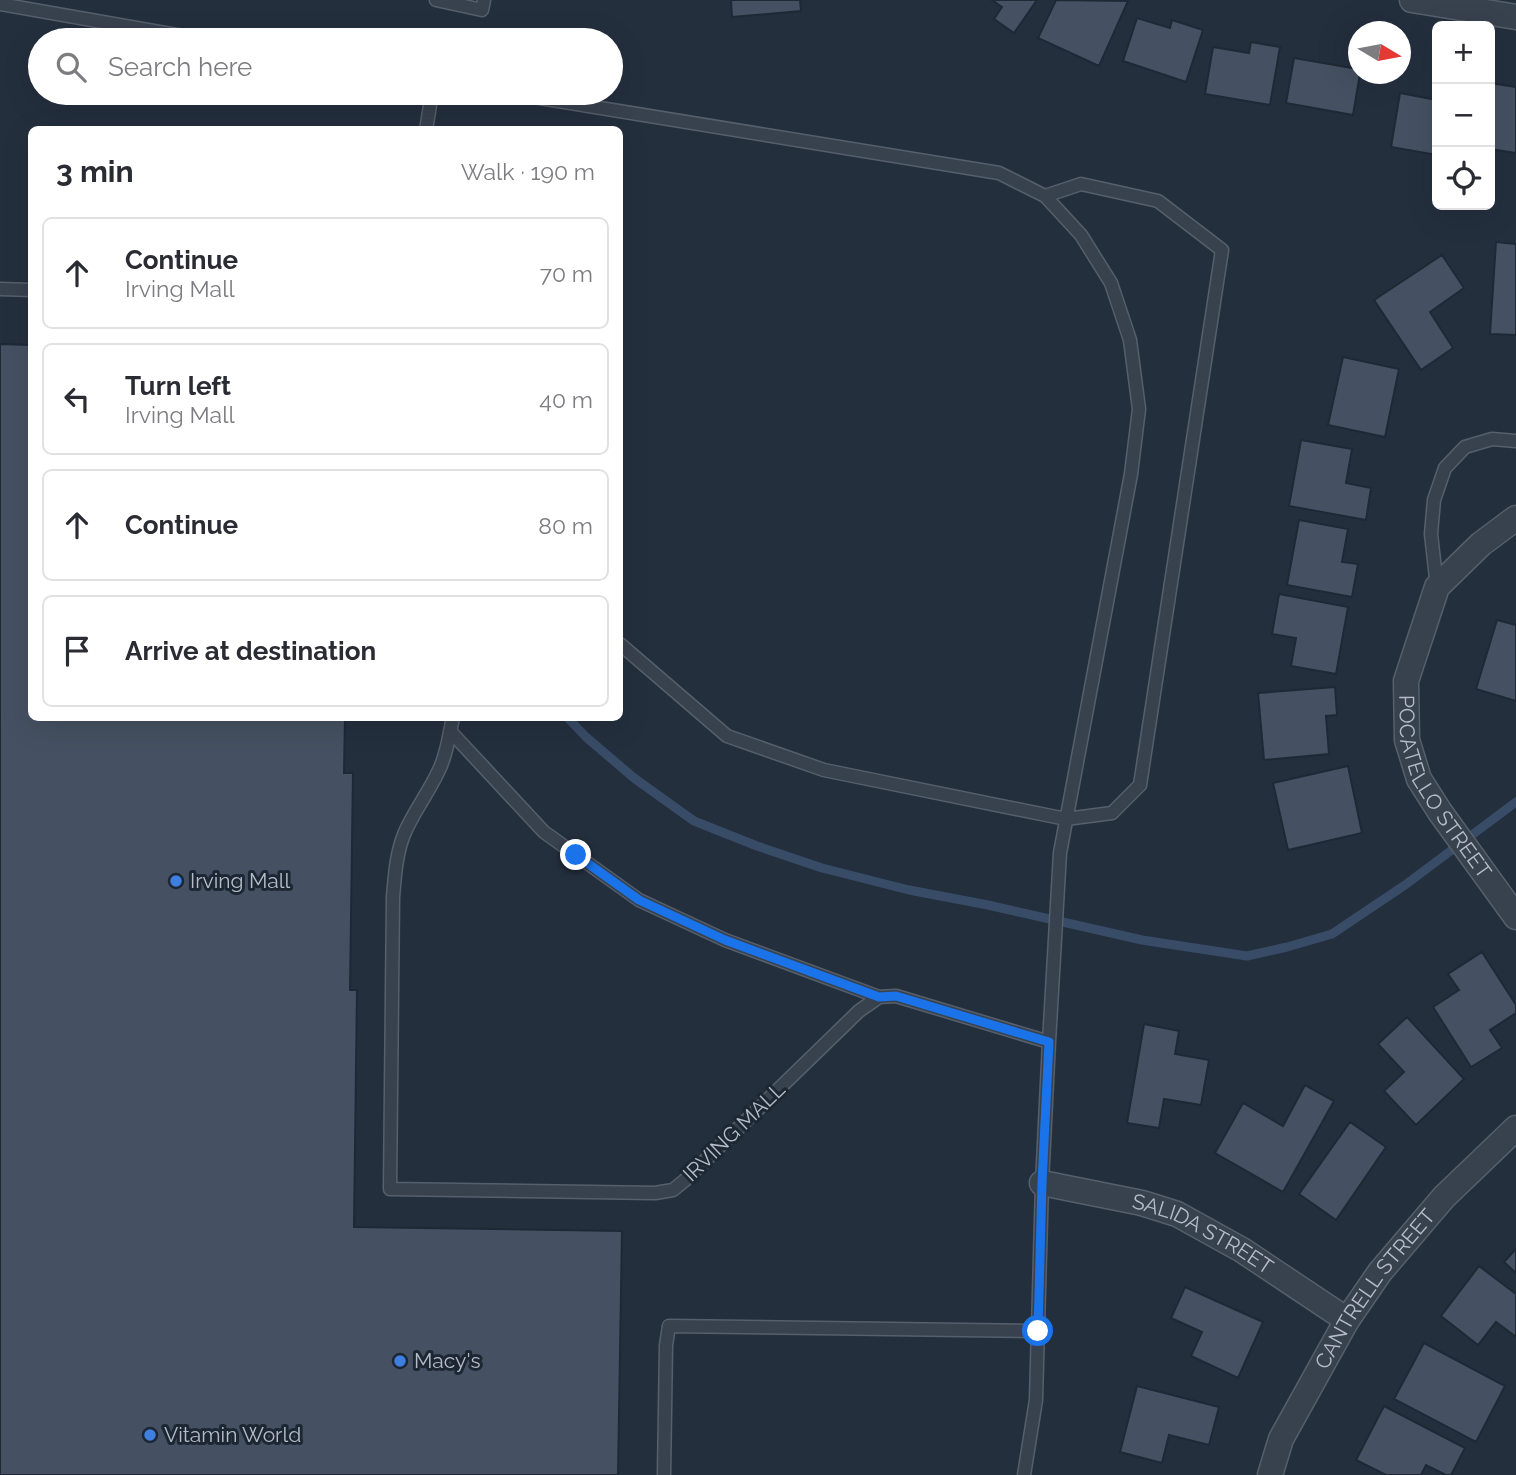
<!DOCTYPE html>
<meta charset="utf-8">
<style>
:root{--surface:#fff;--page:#f2f2f3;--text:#2b2b33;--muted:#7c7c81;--line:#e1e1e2}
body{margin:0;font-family:Raleway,sans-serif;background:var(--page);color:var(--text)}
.controls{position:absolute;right:21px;top:21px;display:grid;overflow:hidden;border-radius:10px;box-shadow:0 7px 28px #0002}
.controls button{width:63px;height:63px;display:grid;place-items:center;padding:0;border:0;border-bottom:2px solid var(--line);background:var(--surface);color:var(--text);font:35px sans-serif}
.compass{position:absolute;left:1348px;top:21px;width:63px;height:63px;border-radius:50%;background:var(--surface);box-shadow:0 7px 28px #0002;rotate:100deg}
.stop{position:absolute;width:21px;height:21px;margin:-16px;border:5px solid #1a73e8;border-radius:50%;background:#fff}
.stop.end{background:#1a73e8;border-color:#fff;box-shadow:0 2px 7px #0008}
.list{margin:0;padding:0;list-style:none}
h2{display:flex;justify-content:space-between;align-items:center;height:91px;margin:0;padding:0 28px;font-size:30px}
h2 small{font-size:23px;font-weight:400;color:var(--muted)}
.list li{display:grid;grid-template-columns:46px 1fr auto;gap:21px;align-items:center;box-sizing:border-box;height:112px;margin:0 14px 14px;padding:0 14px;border:2px solid var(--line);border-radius:10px}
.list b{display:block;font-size:26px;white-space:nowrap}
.list p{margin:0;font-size:23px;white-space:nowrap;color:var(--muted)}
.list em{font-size:23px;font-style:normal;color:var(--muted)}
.icon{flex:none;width:38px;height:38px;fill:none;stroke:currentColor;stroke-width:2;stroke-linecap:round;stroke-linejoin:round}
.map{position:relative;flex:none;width:1516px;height:1475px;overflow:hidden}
.search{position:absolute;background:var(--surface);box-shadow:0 7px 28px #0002;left:28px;top:28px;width:595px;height:77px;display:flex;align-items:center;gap:18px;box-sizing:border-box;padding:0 24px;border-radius:38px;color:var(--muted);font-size:26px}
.panel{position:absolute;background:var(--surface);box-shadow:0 7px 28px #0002;left:28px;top:126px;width:595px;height:595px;border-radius:10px}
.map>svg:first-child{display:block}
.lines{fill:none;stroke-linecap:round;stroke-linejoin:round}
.stream{stroke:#394c67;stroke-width:9}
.building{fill:#455162;stroke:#1f2835;stroke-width:2}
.service-casing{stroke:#565f6c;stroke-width:15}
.minor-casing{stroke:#565f6c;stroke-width:27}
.service{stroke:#38414e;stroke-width:12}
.minor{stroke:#38414e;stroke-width:24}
.route{stroke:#1a73e8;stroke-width:9}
.shop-dot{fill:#3f7fe0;stroke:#1d2633;stroke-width:2.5}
.labels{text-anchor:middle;stroke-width:6;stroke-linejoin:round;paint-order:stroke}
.street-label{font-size:21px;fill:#b4bcc9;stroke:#1d2633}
.poi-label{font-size:21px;fill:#b4bcc9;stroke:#1d2633;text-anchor:start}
</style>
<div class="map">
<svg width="1516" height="1475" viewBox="0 0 1516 1475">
<rect width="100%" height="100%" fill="#242f3e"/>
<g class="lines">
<path class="stream" d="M568,718l18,19 48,41 60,43 63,25 65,22 87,22 79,15 154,35 105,16 40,-9 45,-13 73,-49 111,-83"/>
</g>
<path class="building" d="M731,0h69l1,11 -69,6z
M992,0h45l-23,33 -20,-14 8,-12z
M1056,0l72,1 -29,65 -61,-28z
M1137,18l33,10 2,-8 31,10 -17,52 -63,-21z
M1251,42l29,5 -10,58 -65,-11 8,-47 36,6z
M1294,58l64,11v5h2l-7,41 -67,-12z
M1490,83l26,4v66l-26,-4z
M1400,93l37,7v55l-46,-8z
M1496,242l20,2v91l-26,-1z
M1442,255l22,33 -34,24 23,36 -32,22 -47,-70z
M0,344l32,1v373h313l-1,55h9l-3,217h7l-3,237 268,4 -4,244h-618z
M1343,357l56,12 -14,68 -57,-12z
M1301,440l51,9 -6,34 25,5 -5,32 -77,-14z
M1299,520l49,9 -6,33 16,2 -6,33 -65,-12z
M1279,594l69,13 -12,67 -45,-8 5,-28 -24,-4z
M1497,620l19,5v76l-40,-12z
M1335,687l2,28 -11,1 3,38 -65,6 -6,-67z
M1348,766l14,67 -74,17 -15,-67z
M1482,952l34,53v8l-26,17 12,18 -31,19 -38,-60 26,-17 -11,-16z
M1407,1017l57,62 -48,46 -32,-34 20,-19 -26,-28z
M1144,1024l35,7 -4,23 34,6 -8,45 -37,-6 -5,29 -32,-5z
M1305,1085l29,16 -51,91 -68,-39 28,-50 40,23z
M1350,1122l36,25 -50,73 -37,-26z
M1516,1249v24l-12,-11z
M1479,1266l37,28v43l-20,-15 -18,23 -37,-29z
M1185,1287l78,35 -25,56 -47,-22 11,-24 -31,-14z
M1424,1343l81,43 -29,56 -82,-43z
M1137,1386l82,21 -10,38 -40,-10 -7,28 -42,-11z
M1384,1406l81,42 -14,27h-5l-20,-10 -5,10h-35l-30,-15z"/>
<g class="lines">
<defs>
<path id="service" d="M436,0l46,10 2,-10
M0,4l205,36
M508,93l491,80 46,23 36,39 30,48 19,57 9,69 -8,65 -71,379 -11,189
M426,130l6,-37
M0,289l32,1
M1437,587l-6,-53 3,-34 11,-32 20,-21 27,-8 24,2
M620,644l107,92 97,34 242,49 46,-6 28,-28 82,-535 -64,-49 -77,-17 -36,12
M453,718c-4,17 -6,36 -14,52 -10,22 -25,41 -34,62 -9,21 -10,43 -12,65l-3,292 265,4 18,-3 11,-9 175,-170 20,-14 17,-1 153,46 -7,141 -6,217 -12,75
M450,731l94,101 95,68 86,40 154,57
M664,1475l2,-130 3,-19 369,5"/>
<g id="minor">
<path d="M1412,0l104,17"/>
<path id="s1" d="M1516,518l-35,26 -44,43 -31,94 1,59 12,39 21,33 76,105"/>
<path id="s2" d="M1042,1183l100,20 35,11 65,36 105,70"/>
<path id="s3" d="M1270,1475l11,-36 66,-119 33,-48 64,-75 72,-69"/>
</g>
</defs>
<use href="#service" class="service-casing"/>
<use href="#minor" class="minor-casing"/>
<use href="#service" class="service"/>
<use href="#minor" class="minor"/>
</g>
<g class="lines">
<path class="route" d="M576,855l63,45 86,40 154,57 17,-1 153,46 -7,141 -4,148"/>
</g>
<g class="shop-dot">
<circle cx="176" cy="881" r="7"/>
<circle cx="400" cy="1361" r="7"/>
<circle cx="150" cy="1435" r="7"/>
</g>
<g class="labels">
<g class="street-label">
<text dy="7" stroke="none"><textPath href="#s1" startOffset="320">POCATELLO STREET</textPath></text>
<text transform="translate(734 1132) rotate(-44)" y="7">IRVING MALL</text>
<text dy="7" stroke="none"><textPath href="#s2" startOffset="170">SALIDA STREET</textPath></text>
<text dy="7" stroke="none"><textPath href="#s3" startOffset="215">CANTRELL STREET</textPath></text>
</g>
<g class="poi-label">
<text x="190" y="888">Irving Mall</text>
<text x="414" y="1368">Macy's</text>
<text x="164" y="1442">Vitamin World</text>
</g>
</g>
</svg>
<div class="controls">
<button>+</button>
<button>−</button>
<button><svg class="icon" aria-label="locate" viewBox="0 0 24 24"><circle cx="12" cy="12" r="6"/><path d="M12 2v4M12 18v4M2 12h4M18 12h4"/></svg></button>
</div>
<svg class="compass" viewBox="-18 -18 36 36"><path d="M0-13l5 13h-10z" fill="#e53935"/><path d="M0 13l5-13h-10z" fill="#7c7c81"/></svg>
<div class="stop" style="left:1038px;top:1331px"></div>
<div class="stop end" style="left:576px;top:855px"></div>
<div class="search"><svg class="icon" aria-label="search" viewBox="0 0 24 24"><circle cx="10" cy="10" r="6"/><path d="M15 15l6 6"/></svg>Search here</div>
<section class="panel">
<h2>3 min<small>Walk · 190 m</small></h2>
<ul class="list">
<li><svg class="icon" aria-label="ahead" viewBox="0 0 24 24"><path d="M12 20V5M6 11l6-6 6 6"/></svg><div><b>Continue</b><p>Irving Mall</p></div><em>70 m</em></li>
<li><svg class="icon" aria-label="left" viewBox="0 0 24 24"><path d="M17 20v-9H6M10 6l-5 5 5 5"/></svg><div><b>Turn left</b><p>Irving Mall</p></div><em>40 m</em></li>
<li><svg class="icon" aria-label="ahead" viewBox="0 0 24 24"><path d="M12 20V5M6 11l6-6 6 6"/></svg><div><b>Continue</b></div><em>80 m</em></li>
<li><svg class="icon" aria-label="arrive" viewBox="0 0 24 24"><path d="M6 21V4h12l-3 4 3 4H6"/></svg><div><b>Arrive at destination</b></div></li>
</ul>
</section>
</div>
